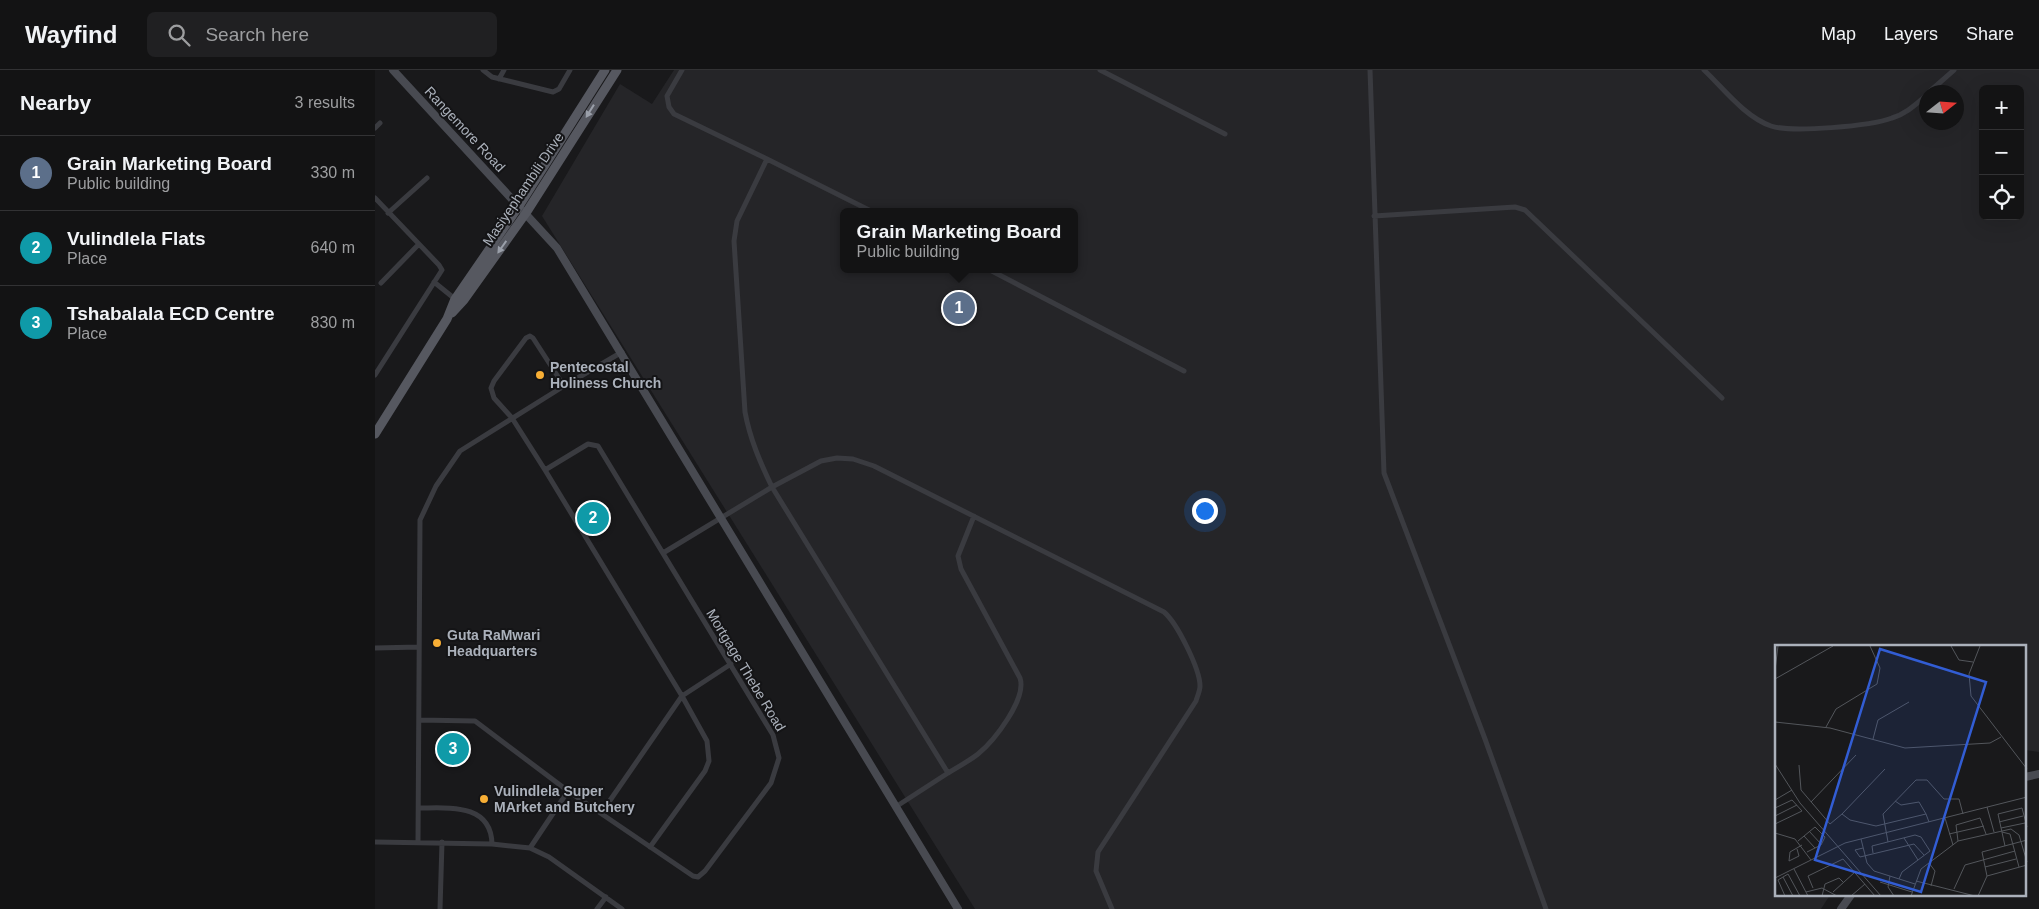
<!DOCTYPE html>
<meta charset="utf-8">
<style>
:root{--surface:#131314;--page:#202022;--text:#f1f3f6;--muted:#9d9ea0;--line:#323234;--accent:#db2777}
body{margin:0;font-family:Arial,sans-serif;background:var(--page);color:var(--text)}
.controls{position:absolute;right:15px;top:15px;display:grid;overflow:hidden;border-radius:8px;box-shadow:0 5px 20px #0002}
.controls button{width:45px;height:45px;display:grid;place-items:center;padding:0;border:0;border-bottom:1px solid var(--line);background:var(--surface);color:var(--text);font:25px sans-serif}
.compass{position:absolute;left:1544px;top:15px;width:45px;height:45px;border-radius:50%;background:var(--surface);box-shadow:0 5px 20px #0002;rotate:73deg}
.you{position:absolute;left:829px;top:440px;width:18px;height:18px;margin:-12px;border:4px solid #fff;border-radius:50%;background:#1a73e8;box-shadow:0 0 0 8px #1a73e833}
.badge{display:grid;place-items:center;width:32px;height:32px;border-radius:50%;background:var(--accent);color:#fff;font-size:16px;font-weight:700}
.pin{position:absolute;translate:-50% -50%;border:2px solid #fff;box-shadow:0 1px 5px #0006}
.popup{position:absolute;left:465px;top:138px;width:238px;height:65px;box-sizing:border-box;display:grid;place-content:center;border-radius:8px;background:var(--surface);filter:drop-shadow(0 1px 4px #0005);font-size:16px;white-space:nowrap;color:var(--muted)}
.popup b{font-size:19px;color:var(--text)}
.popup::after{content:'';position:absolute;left:50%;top:100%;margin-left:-10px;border:10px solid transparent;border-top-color:var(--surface)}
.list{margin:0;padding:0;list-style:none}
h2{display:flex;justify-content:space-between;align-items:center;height:65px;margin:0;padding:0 20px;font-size:21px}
h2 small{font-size:16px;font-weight:400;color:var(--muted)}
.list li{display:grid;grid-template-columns:32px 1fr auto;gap:15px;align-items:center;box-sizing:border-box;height:75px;padding:0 20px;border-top:1px solid var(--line)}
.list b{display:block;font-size:19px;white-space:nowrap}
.list p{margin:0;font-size:16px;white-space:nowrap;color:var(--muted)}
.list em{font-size:16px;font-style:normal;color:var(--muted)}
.icon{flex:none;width:28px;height:28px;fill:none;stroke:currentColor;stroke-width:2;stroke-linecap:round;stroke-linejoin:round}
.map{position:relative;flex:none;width:1664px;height:839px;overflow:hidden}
header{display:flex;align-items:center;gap:30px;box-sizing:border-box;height:70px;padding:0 25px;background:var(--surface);border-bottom:1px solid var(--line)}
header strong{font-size:24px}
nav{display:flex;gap:28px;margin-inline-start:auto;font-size:18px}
.search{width:350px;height:45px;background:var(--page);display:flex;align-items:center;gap:12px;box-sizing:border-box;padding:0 18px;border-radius:8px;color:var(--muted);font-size:19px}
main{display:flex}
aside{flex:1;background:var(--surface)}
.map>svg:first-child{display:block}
.built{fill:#252528;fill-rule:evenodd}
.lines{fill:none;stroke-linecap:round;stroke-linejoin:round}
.street{stroke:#3a3b40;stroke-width:5}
.secondary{stroke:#484a51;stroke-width:8}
.primary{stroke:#565860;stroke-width:9}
.oneway{fill:#9a9fa9}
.poi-dot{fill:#f7ae35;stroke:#141416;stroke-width:2}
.labels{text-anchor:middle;stroke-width:4;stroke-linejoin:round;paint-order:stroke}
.street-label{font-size:14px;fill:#abb1bb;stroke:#141416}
.poi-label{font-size:14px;font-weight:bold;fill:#abb1bb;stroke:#141416;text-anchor:start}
.inset-road{fill:none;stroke:#53565b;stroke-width:1}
.view{fill:#325dd4;fill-opacity:0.15;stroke:#325dd4;stroke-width:2.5}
.inset-edge{fill:none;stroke:#abb1bb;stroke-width:2.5}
</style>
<header>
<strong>Wayfind</strong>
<div class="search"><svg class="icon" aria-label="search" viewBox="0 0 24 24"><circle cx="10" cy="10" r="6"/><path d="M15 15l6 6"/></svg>Search here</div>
<nav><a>Map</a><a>Layers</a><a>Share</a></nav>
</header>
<main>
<aside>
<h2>Nearby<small>3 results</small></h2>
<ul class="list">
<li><span class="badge" style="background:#5c6f8a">1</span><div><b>Grain Marketing Board</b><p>Public building</p></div><em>330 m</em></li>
<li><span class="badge" style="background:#0f9aa8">2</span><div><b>Vulindlela Flats</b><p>Place</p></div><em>640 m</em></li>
<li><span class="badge" style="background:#0f9aa8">3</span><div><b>Tshabalala ECD Centre</b><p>Place</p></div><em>830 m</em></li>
</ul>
</aside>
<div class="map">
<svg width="1664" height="839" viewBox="0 0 1664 839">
<rect width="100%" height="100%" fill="#19191b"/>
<path class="built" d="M299,0h1365v682l-14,-2v-104h-248v249h53l-9,14h-846l-433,-693 78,-132 32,20zM1608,19h37v127h-37zM1552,22h30v30h-30zM469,142h230v57h-230z"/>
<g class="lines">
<path class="street" d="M108,0l9,7 61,15 6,-3 11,-19
M307,0l-15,26 2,11 5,7 93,45 -30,62 -3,20 11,171c5,27 15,50 27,75l176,286 -51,33
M725,0l125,64
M995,0l14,403 101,266 61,170
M1329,0c20,19 41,47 67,56 21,7 100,0 121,-8 14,-4 24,-14 35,-23
M124,9l5,-9
M1554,22l25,-22
M0,58l5,-5
M392,89l106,53
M0,128l64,67 3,5 -67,105
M13,143l39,-35
M999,146l141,-9 10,3 197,188
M613,199l196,102
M59,212l21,17
M6,213l38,-39
M189,316l-31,-48 -3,-2 -4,2 -32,43 -3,7 3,10 18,20 33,52 137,226 25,45 2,20 -4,10 -55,76
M288,483l109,-66 49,-26 16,-3 16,1 21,7 290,146c13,11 36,57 36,74 0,5 -3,11 -4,15l-98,151 -2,19 16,38
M0,578l44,-1
M44,650l56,1 93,70 125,85 5,1 7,-6 66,-88 8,-25 -6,-23 -175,-289 -10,-2 -43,26
M573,703c10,-6 21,-12 30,-19 16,-13 49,-55 42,-76l-59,-109 -3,-13 16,-40
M44,738c30,0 72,-5 73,36
M227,742l80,-116 49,-32
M0,772l117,2 38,4 19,9 73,52
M43,772l2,-322 16,-34 24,-35 104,-65 58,-34
M155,778l38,-57
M65,839l2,-67
M222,839l9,-12"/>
<path class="secondary" d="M18,0l164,178 401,661
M1650,707l14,-3
M1466,839l10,-14"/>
<path class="primary" d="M77,243l12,-13 62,-87 91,-143
M0,364l72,-115 8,-20 64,-93 86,-136"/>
</g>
<defs><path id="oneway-solid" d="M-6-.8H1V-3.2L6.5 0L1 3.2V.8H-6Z" transform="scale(1.25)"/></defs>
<g class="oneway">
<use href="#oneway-solid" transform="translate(215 41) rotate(122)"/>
<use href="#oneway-solid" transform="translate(127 177) rotate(125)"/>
</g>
<g class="poi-dot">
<circle cx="165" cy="305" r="5"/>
<circle cx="62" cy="573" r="5"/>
<circle cx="109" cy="729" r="5"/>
</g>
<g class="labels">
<g class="street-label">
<text transform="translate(90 59) rotate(47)" y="5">Rangemore Road</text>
<text transform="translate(148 119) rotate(-56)" y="5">Masiyephambili Drive</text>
<text transform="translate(371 600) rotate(59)" y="5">Mortgage Thebe Road</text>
</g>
<g class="poi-label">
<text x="175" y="302">Pentecostal<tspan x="175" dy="16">Holiness Church</tspan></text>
<text x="72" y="570">Guta RaMwari<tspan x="72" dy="16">Headquarters</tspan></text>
<text x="119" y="726">Vulindlela Super<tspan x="119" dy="16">MArket and Butchery</tspan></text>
</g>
</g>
<g transform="translate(1400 575)">
<rect width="251" height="251" fill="#19191b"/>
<path class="inset-road" d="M176,1l8,14 14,2M205,1l-11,28 2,22 56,73M0,25l3,-24M0,34l58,-33M0,77l55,6 75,20 85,-5 11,-6M51,82l10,-18 41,-25 3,-16 -10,-22M98,94l5,-19 31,-18M0,119l25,39 81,93M24,120l2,25 29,34 12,-10 8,6 26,6 50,-12 3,8M0,155l17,-10M120,156l6,4 18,-3 7,12M36,157l45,-47M212,162l7,25M0,163l17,-8 10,11 -27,13M67,169l43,-45M0,171l22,-11M170,173l8,27M224,177l24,-6M226,183l24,-5M34,186l12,13M227,187l8,2 9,33M0,188l20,6 16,21M174,189l35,-8M29,191l11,12M129,193l14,22M86,194l6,24 7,8 41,13M23,196l17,-14 10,10 -4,8 -14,7M183,196l-2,-16 24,-7 6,16M113,197l-5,-28 33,-34h11l17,19h15l4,15M230,201l-7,-32 24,-6 5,19M88,203l-8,2 5,7 54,-13 10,11M22,204l2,7 -10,5 1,-9 12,-7M98,208l-1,-7 43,-11 6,2 9,14 -28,21 -3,7M154,218l6,8 -4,15M210,222l31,-8M19,224l14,27M115,231l-2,11 6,9M212,231l-5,-24 45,-12M8,232l10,19M0,233l70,-35 182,-46M141,236l59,15M105,237l32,10M38,243l-5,-12 35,-17 32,37M179,244l11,-24 50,-14M31,247l16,-4 15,8M58,247l22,-20M10,251l-7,-16 10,-6 12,22M47,251l3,-12 14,-6 4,4M76,251l14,-12M136,251l10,-27 37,-28 53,-12 8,6 8,27M203,251l9,-20 40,-11"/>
<path class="view" d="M105,4l106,33 -65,210 -106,-32z"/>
<rect width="251" height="251" class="inset-edge"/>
</g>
</svg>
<div class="controls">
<button>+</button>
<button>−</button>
<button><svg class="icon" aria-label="locate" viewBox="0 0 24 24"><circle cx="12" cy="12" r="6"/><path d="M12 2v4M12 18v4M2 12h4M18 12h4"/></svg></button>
</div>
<svg class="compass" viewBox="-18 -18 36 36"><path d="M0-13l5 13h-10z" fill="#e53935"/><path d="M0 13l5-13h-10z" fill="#9d9ea0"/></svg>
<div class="you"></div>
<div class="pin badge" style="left:584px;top:238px;background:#5c6f8a">1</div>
<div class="popup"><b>Grain Marketing Board</b>Public building</div>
<div class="pin badge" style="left:218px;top:448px;background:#0f9aa8">2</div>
<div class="pin badge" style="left:78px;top:679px;background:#0f9aa8">3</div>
</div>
</main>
